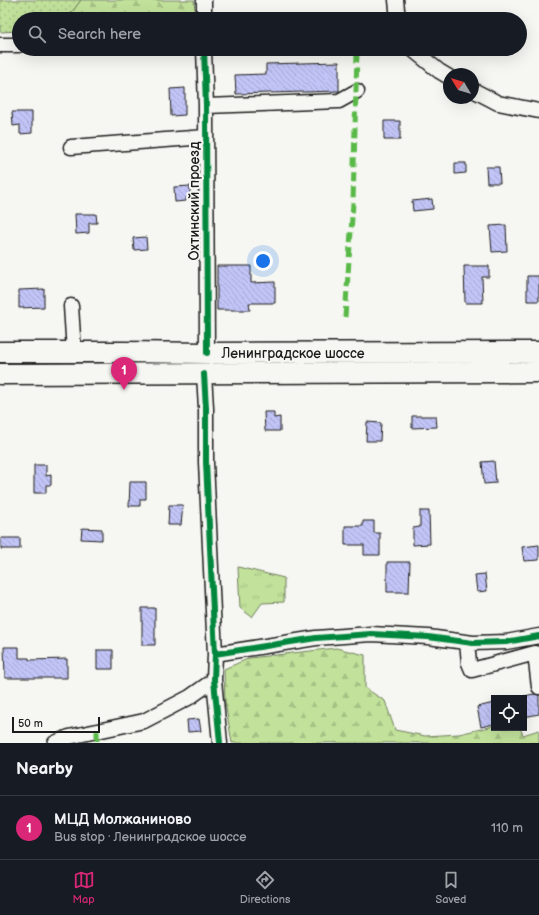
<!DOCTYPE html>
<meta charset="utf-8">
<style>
:root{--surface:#171b24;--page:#242831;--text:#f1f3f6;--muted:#9ea1a6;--line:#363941;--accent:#db2777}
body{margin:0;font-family:"Balsamiq Sans",sans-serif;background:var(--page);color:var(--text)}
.controls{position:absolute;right:12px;bottom:12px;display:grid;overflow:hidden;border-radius:0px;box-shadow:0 4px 16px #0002}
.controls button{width:36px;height:36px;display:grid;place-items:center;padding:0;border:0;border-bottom:1px solid var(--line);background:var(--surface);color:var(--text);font:20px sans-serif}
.compass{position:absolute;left:443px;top:68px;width:36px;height:36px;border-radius:50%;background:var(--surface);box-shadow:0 4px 16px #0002;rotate:308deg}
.scale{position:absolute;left:12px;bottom:10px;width:88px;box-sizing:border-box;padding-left:4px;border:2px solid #1c1c1c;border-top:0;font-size:11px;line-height:14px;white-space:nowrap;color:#1c1c1c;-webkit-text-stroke:3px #f6f6f2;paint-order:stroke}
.you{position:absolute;left:263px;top:261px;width:14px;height:14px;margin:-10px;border:3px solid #fff;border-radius:50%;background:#1a73e8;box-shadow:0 0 0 6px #1a73e833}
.badge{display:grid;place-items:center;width:26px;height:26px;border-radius:50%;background:var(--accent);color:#fff;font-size:13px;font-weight:700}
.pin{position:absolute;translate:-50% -33px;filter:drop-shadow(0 1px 2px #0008)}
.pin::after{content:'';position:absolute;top:21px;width:14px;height:12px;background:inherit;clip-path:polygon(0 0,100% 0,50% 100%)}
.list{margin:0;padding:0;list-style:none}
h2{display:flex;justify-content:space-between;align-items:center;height:52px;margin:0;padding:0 16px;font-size:17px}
h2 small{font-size:13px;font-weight:400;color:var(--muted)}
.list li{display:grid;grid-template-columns:26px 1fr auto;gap:12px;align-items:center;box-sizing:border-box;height:64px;padding:0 16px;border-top:1px solid var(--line)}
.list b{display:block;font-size:15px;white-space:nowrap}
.list p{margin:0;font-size:13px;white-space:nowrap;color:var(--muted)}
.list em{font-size:13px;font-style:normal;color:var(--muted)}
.icon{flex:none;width:22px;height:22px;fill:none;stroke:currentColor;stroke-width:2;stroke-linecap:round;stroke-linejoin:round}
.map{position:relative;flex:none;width:539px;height:743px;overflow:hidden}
.search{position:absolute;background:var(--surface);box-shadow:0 4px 16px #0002;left:12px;right:12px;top:12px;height:44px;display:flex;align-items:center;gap:10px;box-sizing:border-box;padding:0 14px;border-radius:22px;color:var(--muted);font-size:15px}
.sheet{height:116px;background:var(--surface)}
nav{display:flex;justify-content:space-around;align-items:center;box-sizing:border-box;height:56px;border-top:1px solid var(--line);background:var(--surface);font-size:11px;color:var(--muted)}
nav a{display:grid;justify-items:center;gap:2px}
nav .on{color:var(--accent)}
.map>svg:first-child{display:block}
.grass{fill:url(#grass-dots);stroke:#6f7f5c}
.forest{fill:url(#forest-firs);stroke:#6f7f5c}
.park{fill:url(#park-tufts);stroke:#6f7f5c}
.building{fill:url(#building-back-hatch);stroke:#1c1c1c}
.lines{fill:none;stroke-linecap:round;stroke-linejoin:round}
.minor-casing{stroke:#1c1c1c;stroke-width:17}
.highway-casing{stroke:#1c1c1c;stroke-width:23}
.minor{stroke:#f6f6f2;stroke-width:14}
.highway{stroke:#f6f6f2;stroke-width:20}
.quiet{stroke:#58b947;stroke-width:5;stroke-dasharray:10 5;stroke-linecap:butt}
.cycleway-casing{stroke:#f6f6f2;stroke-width:8}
.cycleway{stroke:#00873e;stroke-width:6}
.labels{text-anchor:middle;stroke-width:4;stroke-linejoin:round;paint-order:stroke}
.street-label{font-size:14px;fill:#1c1c1c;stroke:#f6f6f2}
</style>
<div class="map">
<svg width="539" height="743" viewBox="0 0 539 743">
<defs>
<pattern id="grass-dots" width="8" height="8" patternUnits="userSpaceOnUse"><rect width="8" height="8" fill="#c2e29b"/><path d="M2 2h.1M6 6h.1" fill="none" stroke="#a6c185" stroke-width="1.8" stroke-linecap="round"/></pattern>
<pattern id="forest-firs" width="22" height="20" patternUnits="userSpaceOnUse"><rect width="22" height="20" fill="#c2e29b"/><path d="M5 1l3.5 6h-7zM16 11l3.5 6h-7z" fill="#a6c185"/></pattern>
<pattern id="park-tufts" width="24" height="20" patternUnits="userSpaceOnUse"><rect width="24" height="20" fill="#c2e29b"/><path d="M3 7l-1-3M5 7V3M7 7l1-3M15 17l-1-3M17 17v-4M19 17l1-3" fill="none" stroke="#a6c185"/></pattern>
<pattern id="building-back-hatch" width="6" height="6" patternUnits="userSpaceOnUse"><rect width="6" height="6" fill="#c1c4f6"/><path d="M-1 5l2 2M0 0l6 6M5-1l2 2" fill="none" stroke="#a5a8d2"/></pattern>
</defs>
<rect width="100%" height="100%" fill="#f6f6f2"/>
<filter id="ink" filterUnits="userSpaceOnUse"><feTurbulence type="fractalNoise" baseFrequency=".025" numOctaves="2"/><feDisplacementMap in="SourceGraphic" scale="8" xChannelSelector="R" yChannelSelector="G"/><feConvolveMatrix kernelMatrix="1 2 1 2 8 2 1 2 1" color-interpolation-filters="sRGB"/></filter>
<g filter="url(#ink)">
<path class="grass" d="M0,0h81l-14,19h-48v12l-19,1z"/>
<path class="forest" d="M81,0h113l2,19h-129z
M336,648l29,7v33l20,13 10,29 30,6 34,-2 35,-8v2h26l3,7 16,-5v13h-307l-7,-41 -1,-33 26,-11z"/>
<path class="park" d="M238,567l46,11v24l-22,1 -10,14 -12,-9z"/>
<path class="building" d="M339,62v29l-103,3 -1,-19 31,-1v-10z
M185,88v27l-14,1 -1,-27z
M12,112h20v21l-12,1v-9l-7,1z
M384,121h16v19h-16z
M455,163h11v10l-11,1z
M486,167h13l1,16h-13z
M190,186v12h-4v3l-11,1 -1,-15z
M432,199l1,10 -20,2 -1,-10z
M75,214h21l1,9h-8v10l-13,1z
M506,225l1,26 -15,1 -2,-26z
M146,237l1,12 -13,1 -1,-12z
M217,266h34v17l24,-1v21h-26l1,7h-33z
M464,266h25v11h-7l1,26h-18z
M527,276h12v25h-12z
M44,289v18l-25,1v-18z
M264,412h10v6l6,-1v14h-15z
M412,416h24l1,11 -25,1z
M367,422l14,1 -1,18h-14z
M494,461l2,22 -12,1 -2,-22z
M34,465h12v11l5,-1v10h-5v8h-12z
M130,482h16v17h-6v7h-11z
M169,505h14l-2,20h-13z
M420,511h9l1,33 -17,1v-17l7,-1z
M363,521h11v12h6v22h-16v-10h-19v-19h18z
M82,528l20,1v11l-21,-1z
M1,538h19v11h-19z
M539,545v15l-15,1 -2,-14z
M387,562h23l-1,30h-22z
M485,574l2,17 -10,1 -2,-17z
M142,608h13v37h-13z
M4,647h15v11h10v2l38,-1v19h-62z
M97,650h16v19h-16z
M534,694l5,1v19l-15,3v-21z
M494,703v21l-13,3 -4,-20z
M199,719l2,12 -13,1 -1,-12z"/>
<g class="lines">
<defs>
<path id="minor" d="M204,0v19
M396,0l2,19
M0,45h19
M204,49l2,57 1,247
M412,49l27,22 10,6
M473,90l25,13 41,8
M206,106l133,-5 18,-10
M71,147l135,-10
M71,306l3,46
M204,374l2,34v54l9,192 -1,26 6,63
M467,642l2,21 3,7 63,-17 4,34
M215,654l101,-16 55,-4 57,3 45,6 33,-1 33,-6
M55,743l14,-6 75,-16 46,-24 24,-17"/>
<path id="highway" d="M0,352h123l84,1 332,-1
M0,374l539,-2"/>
</defs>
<use href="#minor" class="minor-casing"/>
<use href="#highway" class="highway-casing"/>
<use href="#minor" class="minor"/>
<use href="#highway" class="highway"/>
<path class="quiet" d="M345,317l8,-114 4,-151 14,-3
M97,731v12"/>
<defs>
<path id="cycleway" d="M204,49l2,57 1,247
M204,374l2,34v54l9,192 -1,26 6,63
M215,654l101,-16 55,-4 57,3 45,6 33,-1 33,-6"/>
</defs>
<use href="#cycleway" class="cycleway-casing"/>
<use href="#cycleway" class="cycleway"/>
</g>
</g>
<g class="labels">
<g class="street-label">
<text transform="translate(194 201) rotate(-90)" y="5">Охтинский проезд</text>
<text x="293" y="358">Ленинградское шоссе</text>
</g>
</g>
</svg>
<div class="controls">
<button><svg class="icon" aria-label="locate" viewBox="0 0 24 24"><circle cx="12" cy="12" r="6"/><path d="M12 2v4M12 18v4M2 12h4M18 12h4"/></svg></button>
</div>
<svg class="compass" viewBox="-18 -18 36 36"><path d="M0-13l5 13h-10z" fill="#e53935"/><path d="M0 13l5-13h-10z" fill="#9ea1a6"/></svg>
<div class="scale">50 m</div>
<div class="you"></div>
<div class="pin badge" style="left:124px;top:390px">1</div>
<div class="search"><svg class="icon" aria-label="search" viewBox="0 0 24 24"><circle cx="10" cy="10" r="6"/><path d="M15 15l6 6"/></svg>Search here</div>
</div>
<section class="sheet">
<h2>Nearby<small></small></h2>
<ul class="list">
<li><span class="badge">1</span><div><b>МЦД Молжаниново</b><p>Bus stop · Ленинградское шоссе</p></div><em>110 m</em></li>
</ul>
</section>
<nav>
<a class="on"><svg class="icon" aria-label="map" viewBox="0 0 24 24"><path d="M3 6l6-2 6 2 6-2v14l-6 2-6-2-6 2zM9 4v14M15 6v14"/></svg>Map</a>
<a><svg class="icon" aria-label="directions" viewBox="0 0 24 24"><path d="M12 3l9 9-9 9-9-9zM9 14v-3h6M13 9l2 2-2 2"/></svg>Directions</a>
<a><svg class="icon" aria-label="saved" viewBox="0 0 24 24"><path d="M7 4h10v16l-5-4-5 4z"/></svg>Saved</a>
</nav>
